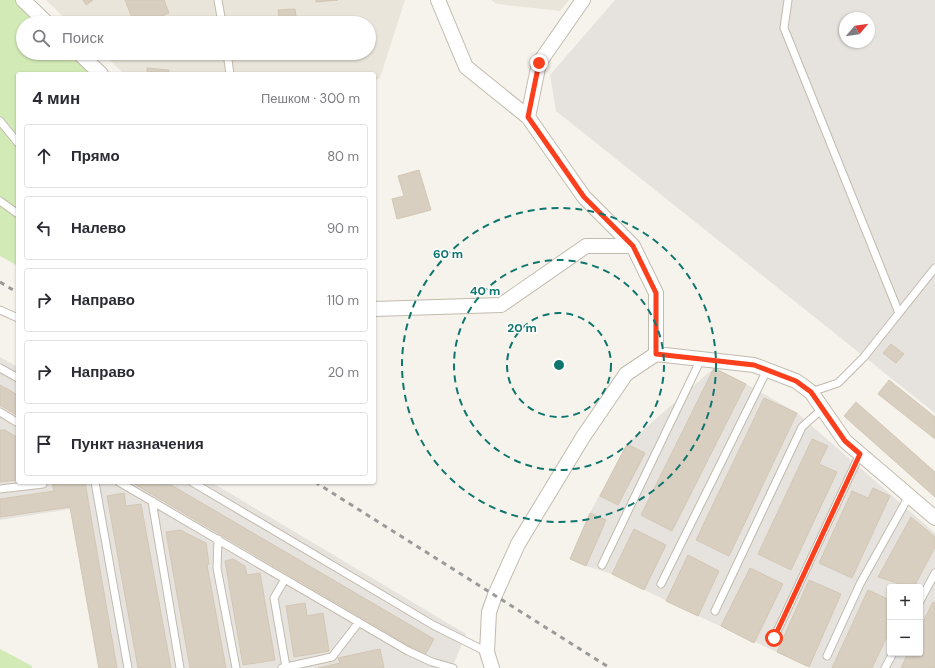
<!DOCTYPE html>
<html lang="ru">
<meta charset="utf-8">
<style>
:root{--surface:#fff;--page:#f2f2f3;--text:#2b2b33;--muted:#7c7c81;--line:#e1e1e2}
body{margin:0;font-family:"DM Sans",sans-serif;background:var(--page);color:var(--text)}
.controls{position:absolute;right:12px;bottom:12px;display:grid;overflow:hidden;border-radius:4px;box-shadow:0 1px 3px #0004}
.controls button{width:36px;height:36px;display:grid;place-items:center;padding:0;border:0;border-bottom:1px solid var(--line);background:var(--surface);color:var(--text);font:20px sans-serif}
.compass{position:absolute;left:839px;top:12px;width:36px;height:36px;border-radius:50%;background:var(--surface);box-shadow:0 1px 3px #0004;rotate:61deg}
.stop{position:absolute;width:12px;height:12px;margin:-9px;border:3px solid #fc3f1d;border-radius:50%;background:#fff}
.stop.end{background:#fc3f1d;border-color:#fff;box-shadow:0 1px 4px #0008}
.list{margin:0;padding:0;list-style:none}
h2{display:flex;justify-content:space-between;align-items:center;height:52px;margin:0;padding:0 16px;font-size:17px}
h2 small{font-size:13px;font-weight:400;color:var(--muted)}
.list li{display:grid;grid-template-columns:26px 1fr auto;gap:12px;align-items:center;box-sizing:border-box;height:64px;margin:0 8px 8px;padding:0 8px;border:1px solid var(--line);border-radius:4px}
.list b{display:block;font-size:15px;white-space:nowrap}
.list em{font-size:13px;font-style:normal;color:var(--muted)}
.icon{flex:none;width:22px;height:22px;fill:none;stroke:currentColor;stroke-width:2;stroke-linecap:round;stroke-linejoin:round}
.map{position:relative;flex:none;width:935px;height:668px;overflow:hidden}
.search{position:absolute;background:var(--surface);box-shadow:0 1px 3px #0004;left:16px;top:16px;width:360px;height:44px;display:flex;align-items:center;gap:10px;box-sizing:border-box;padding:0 14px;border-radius:22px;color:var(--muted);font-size:15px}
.panel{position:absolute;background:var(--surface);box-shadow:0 1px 3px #0004;left:16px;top:72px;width:360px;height:412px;border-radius:4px}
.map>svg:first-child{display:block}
.residential{fill:#eae5da}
.industrial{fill:#e6e2dd;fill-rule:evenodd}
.green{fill:#d2eab5}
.building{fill:#d8cfc1;stroke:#d3c7b4}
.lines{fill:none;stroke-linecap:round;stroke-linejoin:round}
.service-casing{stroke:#c2bbae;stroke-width:9}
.minor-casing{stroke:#c2bbae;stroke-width:16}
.service{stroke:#fff;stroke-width:7}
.minor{stroke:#fff;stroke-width:14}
.rail{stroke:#9a9a9a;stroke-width:3;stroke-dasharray:5 5;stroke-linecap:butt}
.route{stroke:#fc3f1d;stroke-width:5}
.ring{fill:none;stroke:#0f766e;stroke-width:2;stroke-dasharray:7 5}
.centre{fill:#0f766e;stroke:#fff;stroke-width:2}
.ring-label{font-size:12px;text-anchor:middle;font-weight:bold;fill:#0f766e;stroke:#fff;stroke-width:3;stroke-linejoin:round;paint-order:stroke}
</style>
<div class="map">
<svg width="935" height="668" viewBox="0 0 935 668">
<rect width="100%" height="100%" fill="#f6f3ec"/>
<path class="residential" d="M46,0h359l-25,78 -6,3v-7h-250l-22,-21h267v-30h-299z
M491,0h78l-9,11 -63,-7z"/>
<path class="industrial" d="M615,0h320v413l-379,-302 -6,-36zM845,18h24v24h-24z
M0,357l18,10v115h193l255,152 -14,34h-354l-28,-159 -70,11z
M714,368l32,16 51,29 138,120v135h-123l-114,-52 -86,-42 -26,-8 -16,-7 20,-46 37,-69zM890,587h30v66h-30z"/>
<path class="green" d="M0,0h19l23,23h-19v30h49l21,21h-75v192l-18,-10z
M0,649l32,17v2h-32z"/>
<path class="building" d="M83,0h10l-7,5z
M125,0h39l5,13 -24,10h-11z
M316,0h22l-22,2z
M295,9l2,14h-17l-2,-13z
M206,20v3h-15z
M147,68l22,2 -1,4h-21z
M419,170l12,40 -34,9 -5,-20 12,-3 -6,-20z
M891,344l13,10 -8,9 -13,-10z
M714,368l32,16 -74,147 -31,-16z
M889,380l46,37v22l-57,-45z
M0,385l18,10v21l-18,-11z
M764,398l33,15 -68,143 -33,-16z
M856,402l79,70v25l-91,-81z
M0,430h5l13,8v42l-18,2z
M812,439l16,7 -9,18 18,8 -46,98 -33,-16z
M627,444l18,9 -27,52 -18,-9z
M52,482h33l32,186h-18l-29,-161 -70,10v-18l54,-8z
M131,482h35l268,157 -9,16z
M873,488l17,8 -38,82 -33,-15 33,-72 16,7z
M124,493l2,13 15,-2 30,164h-33l-31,-172z
M590,513l16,7 -20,46 -16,-7z
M911,517l24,20v10l-21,40h-5l-31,-10z
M634,529l32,16 -22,45 -32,-16z
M180,530l26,13 3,21 -2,1 19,103h-36l-24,-136z
M688,555l31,16 -21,45 -32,-15z
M233,559l12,7 2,9 13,-2 15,87 -32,5 -18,-104z
M750,568l33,16 -29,59 -33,-17z
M809,580l32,14 -32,73 -32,-15z
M868,590l22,10v30l-18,38h-40z
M933,602l2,1v65h-34l7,-15h12v-25z
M305,603l2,13 16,-3 6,38 -35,6 -8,-51z
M380,649l4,19h-66l22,-5 -2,-5z"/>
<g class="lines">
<defs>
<path id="service" d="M218,0l4,23
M788,0l-4,28 115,285
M227,53l3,21
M0,121l18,22
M0,201l18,13
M0,310l18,8
M0,368l18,10
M811,392l27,-9 26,-26 71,-89
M0,412l18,11
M95,482l33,186
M119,482l289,169 24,11 21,6
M192,482l241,143 54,27
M0,489l43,-5v-2
M152,501l28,167
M218,539l-1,29 19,100
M602,565l99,-206
M285,579l-11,19 12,69
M661,584l106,-214
M920,601l15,-28
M715,611l87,-184 20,-18
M774,638l86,-184
M827,656l33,-72 49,-88
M282,668l50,-11 27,-35
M885,668l8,-15"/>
<path id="minor" d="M23,0l24,23
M438,0l28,67 62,50
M583,0l-44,63 -11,54 56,80 49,49 23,47v61
M79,53l22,21
M374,309l127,-4 85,-59h47
M492,668l-5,-16 2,-40 6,-17 23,-51 65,-107 43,-63 30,-20 98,11 42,16 15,11 34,49 90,77"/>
</defs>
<use href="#service" class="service-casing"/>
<use href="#minor" class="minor-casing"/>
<use href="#service" class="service"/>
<use href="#minor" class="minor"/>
<path class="rail" d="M0,282l18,11
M315,482l295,186"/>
</g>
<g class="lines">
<path class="route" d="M539,63l-11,54 56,80 49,49 23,47v61l98,11 42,16 15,11 34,49 15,13 -86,184"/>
</g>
<g class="ring">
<circle cx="559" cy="365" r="52"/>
<circle cx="559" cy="365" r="105"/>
<circle cx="559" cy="365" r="157"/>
</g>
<circle cx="559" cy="365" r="6" class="centre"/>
<g class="ring-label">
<text x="448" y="258">60 m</text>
<text x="485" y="295">40 m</text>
<text x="522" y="332">20 m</text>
</g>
</svg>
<div class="controls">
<button>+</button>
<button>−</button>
</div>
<svg class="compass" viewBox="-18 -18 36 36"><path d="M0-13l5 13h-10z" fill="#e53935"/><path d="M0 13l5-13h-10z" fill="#7c7c81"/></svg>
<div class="stop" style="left:774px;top:638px"></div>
<div class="stop end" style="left:539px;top:63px"></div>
<div class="search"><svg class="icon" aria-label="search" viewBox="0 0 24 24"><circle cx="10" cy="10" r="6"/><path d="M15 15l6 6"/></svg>Поиск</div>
<section class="panel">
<h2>4 мин<small>Пешком · 300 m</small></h2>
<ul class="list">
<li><svg class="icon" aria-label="ahead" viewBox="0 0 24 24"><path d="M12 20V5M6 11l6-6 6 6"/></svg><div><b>Прямо</b></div><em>80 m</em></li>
<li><svg class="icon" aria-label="left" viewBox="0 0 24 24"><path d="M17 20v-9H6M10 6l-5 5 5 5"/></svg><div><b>Налево</b></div><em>90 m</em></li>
<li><svg class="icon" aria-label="right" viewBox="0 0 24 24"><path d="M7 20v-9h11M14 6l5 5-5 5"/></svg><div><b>Направо</b></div><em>110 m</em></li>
<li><svg class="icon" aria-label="right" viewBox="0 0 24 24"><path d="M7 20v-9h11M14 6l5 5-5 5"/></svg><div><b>Направо</b></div><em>20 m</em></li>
<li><svg class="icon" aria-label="arrive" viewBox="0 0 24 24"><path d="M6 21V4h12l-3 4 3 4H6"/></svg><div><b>Пункт назначения</b></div></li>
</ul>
</section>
</div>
